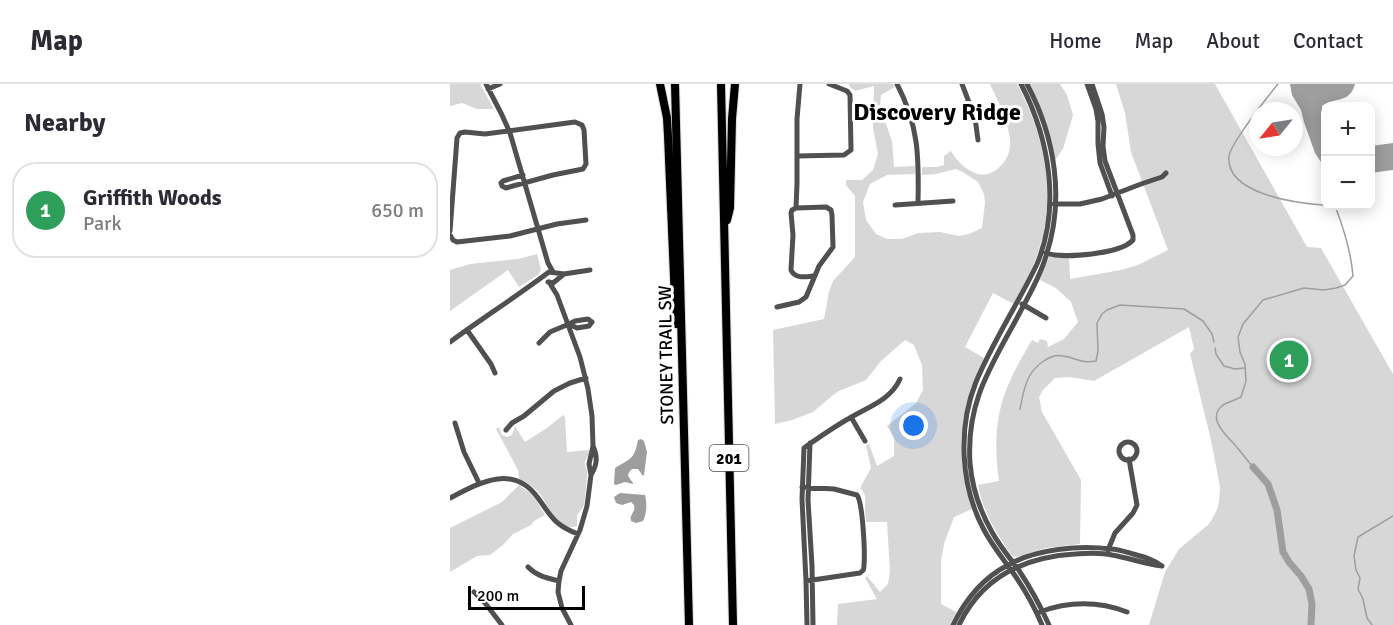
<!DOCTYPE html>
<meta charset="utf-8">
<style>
:root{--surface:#fff;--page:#f2f2f3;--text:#2b2b33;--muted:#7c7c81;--line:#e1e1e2;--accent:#000}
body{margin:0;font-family:Signika,sans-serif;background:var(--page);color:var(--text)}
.controls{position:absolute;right:18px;top:18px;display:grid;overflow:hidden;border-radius:12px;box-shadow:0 3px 15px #0003}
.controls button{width:54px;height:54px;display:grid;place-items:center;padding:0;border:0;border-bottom:2px solid var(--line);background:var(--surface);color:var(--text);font:30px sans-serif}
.compass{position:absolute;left:799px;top:18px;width:54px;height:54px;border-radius:50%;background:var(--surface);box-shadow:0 3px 15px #0003;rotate:240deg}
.scale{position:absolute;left:18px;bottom:15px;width:117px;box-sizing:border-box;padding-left:6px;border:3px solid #000;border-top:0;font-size:16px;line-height:21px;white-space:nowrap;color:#000;-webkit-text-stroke:4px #fff;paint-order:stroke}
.you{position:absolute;left:464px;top:342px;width:21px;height:21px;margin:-15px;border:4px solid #fff;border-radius:50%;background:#1a73e8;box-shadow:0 0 0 9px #1a73e833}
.badge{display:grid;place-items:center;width:39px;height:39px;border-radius:50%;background:var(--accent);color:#fff;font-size:20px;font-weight:700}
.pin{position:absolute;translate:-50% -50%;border:3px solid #fff;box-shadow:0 2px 6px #0006}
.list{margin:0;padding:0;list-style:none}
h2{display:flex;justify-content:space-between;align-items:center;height:78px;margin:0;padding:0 24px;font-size:26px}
h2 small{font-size:20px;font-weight:400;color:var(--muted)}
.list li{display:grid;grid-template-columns:39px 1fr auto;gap:18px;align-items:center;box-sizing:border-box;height:96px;margin:0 12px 12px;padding:0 12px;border:2px solid var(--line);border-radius:24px}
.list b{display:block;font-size:22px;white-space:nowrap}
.list p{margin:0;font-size:20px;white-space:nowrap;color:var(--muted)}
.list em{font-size:20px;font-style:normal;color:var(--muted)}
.map{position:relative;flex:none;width:943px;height:541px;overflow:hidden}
header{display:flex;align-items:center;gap:36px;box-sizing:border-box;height:84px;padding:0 30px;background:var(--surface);border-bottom:2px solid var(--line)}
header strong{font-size:28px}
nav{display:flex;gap:33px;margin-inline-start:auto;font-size:21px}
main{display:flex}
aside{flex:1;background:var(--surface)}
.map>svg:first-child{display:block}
.green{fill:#d7d7d7}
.water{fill:#9e9e9e}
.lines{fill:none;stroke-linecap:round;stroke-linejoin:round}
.stream{stroke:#9e9e9e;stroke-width:1.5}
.river{stroke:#9e9e9e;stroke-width:7}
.highway-casing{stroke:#dbdbdb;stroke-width:10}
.minor{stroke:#505050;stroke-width:5}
.highway{stroke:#000;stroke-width:8}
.labels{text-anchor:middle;stroke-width:6;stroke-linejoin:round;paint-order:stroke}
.shield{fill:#fff;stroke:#4c4c4c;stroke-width:1.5}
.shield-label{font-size:16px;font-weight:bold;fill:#000}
.street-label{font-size:18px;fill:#000;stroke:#fff}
.district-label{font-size:24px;font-weight:bold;fill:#000;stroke:#fff}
</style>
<header>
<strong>Map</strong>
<nav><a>Home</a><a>Map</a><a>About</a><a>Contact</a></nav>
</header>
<main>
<aside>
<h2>Nearby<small></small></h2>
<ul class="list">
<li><span class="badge" style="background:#2e9e5b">1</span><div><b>Griffith Woods</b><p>Park</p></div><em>650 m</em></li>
</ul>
</aside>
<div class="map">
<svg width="943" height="541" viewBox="0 0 943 541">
<rect width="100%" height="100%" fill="#fff"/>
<path class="green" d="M0,0h30l14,25h-17l-15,-6 -12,3z
M399,0h44l2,3 -14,8 -1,12 12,34 2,26 21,-1v8l-28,1 -17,9 -7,18 3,18 10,14 11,5h15l16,-6 22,-1 19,4 10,-2 13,-6 3,-25 -1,-9 -6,-12 -15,-10 -7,-3 -20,5 -14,1v-8h15l7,-2v-9l7,-5c5,9 14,18 24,22 17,7 34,-11 35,-27 2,-17 -13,-47 -20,-62h27c27,49 40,111 22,165 -6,20 -16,37 -25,55l-21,-11 -28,54 19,11c-24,50 -30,98 -12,151l-18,8 -10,27 -3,17v43l15,8 -6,13h-113l1,-21 39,-5 -12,-21 2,-2 13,16 8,-8 2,-12 -3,-50h-21c0,-5 -1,-10 -1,-15 0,-9 2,-12 -5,-19l11,-20 -5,-23 3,-1 8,22 17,-10v-19l-7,-11 29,-23 7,-13 -1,-25 -8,-20 -9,-5 -24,21 -15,19 -27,11 -7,5 -19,16 -21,8 -17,4 -2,-94 51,-11 5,-27 4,-11 22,-24v-61l-9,-11v-5h16l11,-10 5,-16 -5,-26 1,-42 -19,5 -6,-5z
M580,0h30l7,11 6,20 -10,34 -8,11c-4,-27 -13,-51 -25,-76z
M666,0h99l92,163 14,1 72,126v251h-244l16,-53 14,-23 30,-25 8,-14 2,-8 1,-15 -9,-47 -21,-86 4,-5 -5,-22 -95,54 -25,-4 -14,1 -12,12 -4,7 3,15 39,68 -1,64 -34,4 -29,9 -5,-1c-16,-23 -29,-44 -34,-71l21,-4c-5,-33 -4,-69 11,-100 6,-14 14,-27 22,-41l6,3 2,-4 7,2 1,6 16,-8 14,-17 -7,-20 -15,-14 -16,-8 9,-23h20l1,22 51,-9 17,-5 30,-15 -37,-98 -6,-39z
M87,170l4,16 -3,5 -19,12 -11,-17 -58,41v-41l20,-6 48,-5z
M113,331l2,2 2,35 22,-2c0,8 -5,9 -4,14 0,4 3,6 2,10 0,10 -2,21 -3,31l-2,4 -5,6v11c-18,7 -30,-23 -38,-33 -6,-7 -13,-11 -20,-14l-1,-9 -22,-41 3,-2 3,8 5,2 5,-2 3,-9 10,16 22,-14z
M69,401l14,10 12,20 -11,6 -3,4 -18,9 -10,11 -13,10 -13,1 -27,16v-44l52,-26z"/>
<path class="water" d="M840,0h65c-5,20 -22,13 -33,22v5l3,4v53l-10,-15 -11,-31 -3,-12 -9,-15z
M943,59v27l-22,3v-27z
M191,355l3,2 3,11 -3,23 -1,1 -5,-7h-6l-3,3 -1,4 5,7v1l-8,-2 -9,3 -2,-1 1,-16c16,-10 19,-8 23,-28z
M170,409l25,2c2,8 2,18 -2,26l-7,2 -5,-2c-2,-6 5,-9 3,-16l-3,-3 -9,3 -6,-2 -2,-6z"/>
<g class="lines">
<path class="stream" d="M828,0c-10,12 -47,59 -49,72 -4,38 67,47 94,49l3,-2
M765,264l1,6 8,12 11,3 9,-1
M570,325c2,-10 4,-23 9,-32 6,-11 21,-24 34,-21 13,2 20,8 33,5l2,-10 -1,-28 5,-9 5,-4 13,-5 64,4 19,12 9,13 2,8
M803,383c-6,-7 -12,-15 -18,-22 -9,-10 -29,-27 -12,-40 5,-3 13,-5 18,-8l5,-16 -1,-17 -5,-12 -2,-15 5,-13 20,-24 41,-12 20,2 12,-2 9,-3 8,-9c-2,-25 -9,-47 -18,-70
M922,541l-5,-7 -4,-19 -5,-10 2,-11 -4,-8 -2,-14 4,-19 35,-21"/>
<path class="river" d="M803,383l15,17 9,26 6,42 6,10 12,14 8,13 3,15 -1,21"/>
<defs>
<path id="highway" d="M210,0l7,34 1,18 8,188
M225,0l14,541
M271,0l12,541
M277,136l3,-12 2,-89 3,-35"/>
</defs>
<use href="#highway" class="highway-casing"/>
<path class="minor" d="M36,0l16,31 8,18 38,130 5,9
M447,0c22,42 22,74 21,119
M512,0l13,34 3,22
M571,0c28,54 40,122 16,180 -19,40 -44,77 -61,118 -18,45 -16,102 7,146 9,18 22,33 33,49 10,15 19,31 26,48
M577,0c28,53 38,115 19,172 -6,22 -19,42 -29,62 -27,50 -51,85 -47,145 2,24 10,48 22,69 7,13 17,25 26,37 12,18 22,36 31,56
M637,0l9,25 2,12v23l2,19 12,33
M38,5l12,-5
M347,72l47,-1 7,-5 -1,-55 -3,-4 -18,-7
M604,120h26l22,-5 39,-15 21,-7 4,-4
M445,121l58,-4
M346,124l1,-24v-65l3,-35
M346,124l-4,2 -1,3 2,22 -2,35c4,9 14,7 22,6
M0,147l7,-93 3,-5 5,-1 20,2 90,-12 7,3 2,5 2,34 -3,5 -30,6 -47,13 -4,-2 -1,-3 2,-2 20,-6
M0,151l3,5 4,2 53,-6 47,-12 29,-4
M596,169c18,6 75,1 87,-13v-5l-28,-74 -2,-15 1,-19 -2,-13 -10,-30
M98,198l5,1 11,-9
M99,198l8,13 23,62 8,32 4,27 1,30 -4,18 2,11 -4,31 -7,24 -19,41 -2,10 -1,11 4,16 9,17
M572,220l24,14
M327,223l22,-5 7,-5 13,-31 14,-19 -1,-32 -1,-5 -5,-3 -30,1
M138,235l4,3 -3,4 -12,2 -8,-4 6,-3z
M17,246l24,34 4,9
M0,258c33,-24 67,-46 99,-70l15,2 26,-4
M89,259l11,-11 19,-8
M401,333l14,24
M5,339l9,29 15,31
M56,346l6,-7 12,-7 30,-25 16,-8 16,-5
M669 367a9 9 0 1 1 18 0a9 9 0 1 1-18 0Z
M360,359l-2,57 4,66 1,59
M141,391c6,-10 7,-18 2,-29
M352,403l32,2 23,6c6,8 8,58 7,70 0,6 -1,5 -4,8l-54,8
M0,414c29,-15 63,-35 88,0 14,19 16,27 40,36
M658,466l7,-17 18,-20 4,-8 -8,-46
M78,483c9,9 18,11 31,14
M24,508l11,11 17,22
M590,528c28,-11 59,-11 87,0
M357,541l-1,-44 -4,-82 2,-51 4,-3c13,-9 26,-18 40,-26 19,-12 42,-18 52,-40
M503,541c12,-25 30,-47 55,-60 28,-16 71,-20 103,-16 7,0 15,3 22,5 11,3 20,5 29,12
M509,541c23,-48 65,-68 116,-71 12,-1 25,-2 37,1 17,3 33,9 50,11"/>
<use href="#highway" class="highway"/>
</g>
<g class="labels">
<rect class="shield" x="259.5" y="361" width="39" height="26" rx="4.5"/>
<g class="shield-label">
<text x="279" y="380">201</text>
</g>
<g class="street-label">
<text transform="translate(216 271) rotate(-91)" y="6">STONEY TRAIL SW</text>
</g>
<g class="district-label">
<text x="487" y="36">Discovery Ridge</text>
</g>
</g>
</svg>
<div class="controls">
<button>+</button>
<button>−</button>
</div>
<svg class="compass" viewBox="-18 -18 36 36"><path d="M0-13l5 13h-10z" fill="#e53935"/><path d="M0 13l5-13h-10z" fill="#7c7c81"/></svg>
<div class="scale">200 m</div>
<div class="you"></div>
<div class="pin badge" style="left:839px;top:276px;background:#2e9e5b">1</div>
</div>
</main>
